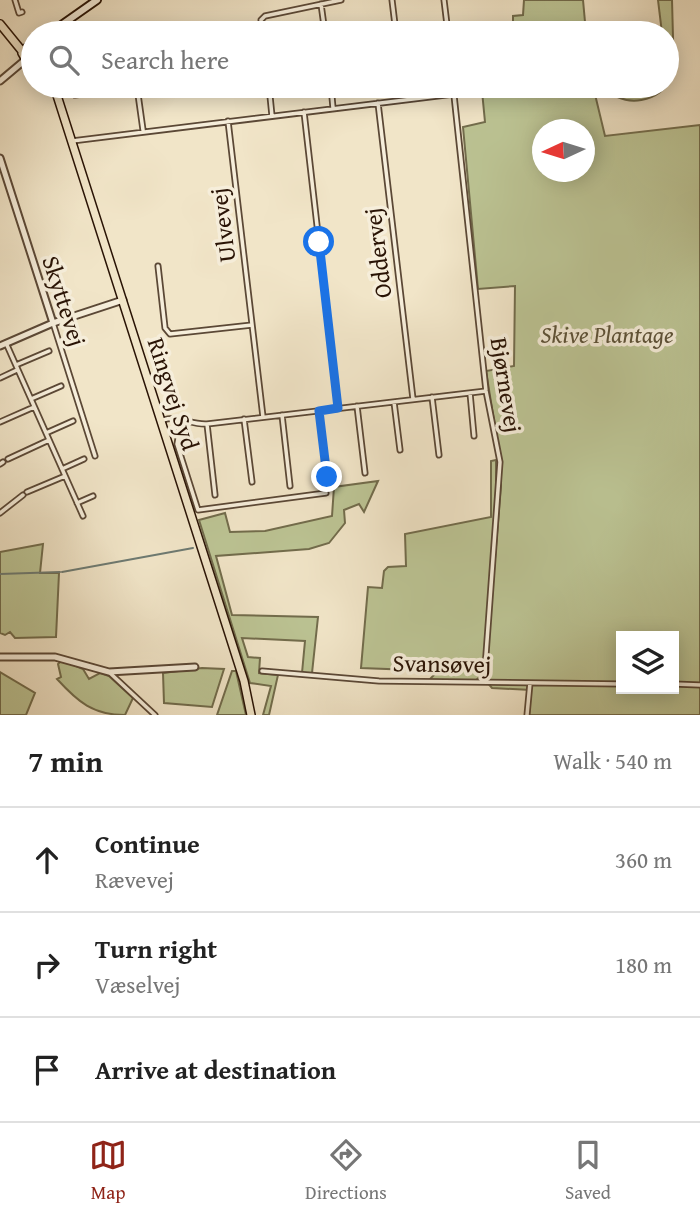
<!DOCTYPE html>
<meta charset="utf-8">
<style>
:root{--surface:#fff;--page:#f2f2f2;--text:#222;--muted:#767676;--line:#e0e0e0;--accent:#8f2418}
body{margin:0;font-family:"Gentium Book Plus",serif;background:var(--page);color:var(--text)}
.controls{position:absolute;right:21px;bottom:21px;display:grid;overflow:hidden;border-radius:0px;box-shadow:0 4px 18px #0003}
.controls button{width:63px;height:63px;display:grid;place-items:center;padding:0;border:0;border-bottom:2px solid var(--line);background:var(--surface);color:var(--text);font:35px sans-serif}
.compass{position:absolute;left:532px;top:119px;width:63px;height:63px;border-radius:50%;background:var(--surface);box-shadow:0 4px 18px #0003;rotate:266deg}
.stop{position:absolute;width:21px;height:21px;margin:-16px;border:5px solid #1a73e8;border-radius:50%;background:#fff}
.stop.end{background:#1a73e8;border-color:#fff;box-shadow:0 2px 7px #0008}
.list{margin:0;padding:0;list-style:none}
h2{display:flex;justify-content:space-between;align-items:center;height:91px;margin:0;padding:0 28px;font-size:30px}
h2 small{font-size:23px;font-weight:400;color:var(--muted)}
.list li{display:grid;grid-template-columns:46px 1fr auto;gap:21px;align-items:center;box-sizing:border-box;height:105px;padding:0 28px;border-top:2px solid var(--line)}
.list b{display:block;font-size:26px;white-space:nowrap}
.list p{margin:0;font-size:23px;white-space:nowrap;color:var(--muted)}
.list em{font-size:23px;font-style:normal;color:var(--muted)}
.icon{flex:none;width:38px;height:38px;fill:none;stroke:currentColor;stroke-width:2;stroke-linecap:round;stroke-linejoin:round}
.map{position:relative;flex:none;width:700px;height:715px;overflow:hidden}
.search{position:absolute;background:var(--surface);box-shadow:0 4px 18px #0003;left:21px;right:21px;top:21px;height:77px;display:flex;align-items:center;gap:18px;box-sizing:border-box;padding:0 24px;border-radius:38px;color:var(--muted);font-size:26px}
.sheet{height:406px;background:var(--surface)}
nav{display:flex;justify-content:space-around;align-items:center;box-sizing:border-box;height:98px;border-top:2px solid var(--line);background:var(--surface);font-size:19px;color:var(--muted)}
nav a{display:grid;justify-items:center;gap:4px}
nav .on{color:var(--accent)}
.map>svg:first-child{display:block}
.green{fill:#bcc494;stroke:#726c4c;stroke-width:2;fill-rule:evenodd}
.lines{fill:none;stroke-linecap:round;stroke-linejoin:round}
.stream{stroke:#6d7a72;stroke-width:2}
.minor-casing{stroke:#5b4836;stroke-width:7}
.tertiary-casing{stroke:#5b4836;stroke-width:9}
.secondary-casing{stroke:#291305;stroke-width:10}
.primary-casing{stroke:#291305;stroke-width:10}
.minor{stroke:#f6eedb;stroke-width:3.5}
.tertiary{stroke:#f6eedb;stroke-width:5}
.secondary{stroke:#f6eedb;stroke-width:6}
.primary{stroke:#f1e5c8;stroke-width:7}
.route{stroke:#1a73e8;stroke-width:9}
.labels{text-anchor:middle;stroke-width:7;stroke-linejoin:round;paint-order:stroke}
.street-label{font-size:24px;fill:#291305;stroke:#f6eedb}
.park-label{font-size:24px;font-style:italic;fill:#5c5137;stroke:#f6eedb}
</style>
<div class="map">
<svg width="700" height="715" viewBox="0 0 700 715">
<rect width="100%" height="100%" fill="#f1e5c8"/>
<filter id="stains"><feTurbulence type="fractalNoise" baseFrequency=".00286" numOctaves="4"/><feColorMatrix values="0 0 0 0 .2 0 0 0 0 .09 0 0 0 0 .02 0 0 0 .5 -.17"/></filter>
<radialGradient id="worn" r=".72"><stop offset=".6" stop-color="#630" stop-opacity="0"/><stop offset="1" stop-color="#630" stop-opacity=".3"/></radialGradient>
<path class="green" d="M524,0h59l3,33h-73v-17l10,-1z
M658,0h14l2,75c-15,28 -48,35 -72,11l36,4 29,-4v-53h-5z
M529,86h64l12,50 95,-11v590h-171l2,-25 -39,-2 -7,-8 16,-194 -1,-28 -14,-87 28,-5 1,-80 -37,3 -15,-162 22,-5 -3,-31zM542,130h42v42h-42zM621,636h53v53h-53z
M496,460v48l-13,166 -8,7 -46,-1 9,-9 -77,-3 7,-81 14,1 2,-17 4,-4 18,-1 -1,-32 86,-17v-56z
M378,481l-14,31 -5,-8 -15,6 1,13 -16,20 -20,6 -93,7 16,59 86,2 -6,56h-10l3,-32 -63,-3 6,19 12,1 -1,15 19,2 -9,40h-6l8,-29 -21,-3 -51,-163 26,-7 5,19 35,-1 67,-15 2,-29z
M43,544l-3,29h19l-3,64 -41,1 -5,-6 -5,3 -5,-2v-81z
M62,660l21,9 6,10 11,-6 9,3 24,22 -8,17c-32,0 -47,-13 -68,-36l4,-2 -3,-13z
M202,668l22,1 -12,38 -48,-4 -1,-30z
M232,671h4l10,44h-29z
M0,672l35,21 -9,22h-26z"/>
<g class="lines">
<path class="stream" d="M62,572l131,-24
M0,574l60,-2"/>
<defs>
<path id="minor" d="M15,0l4,13 3,-1
M392,0l4,33
M444,0l4,33
M321,4l4,29
M263,33l-2,-13 4,-4 76,-16
M269,86l3,30
M331,86l2,22
M453,86l33,305 14,71 -16,220
M137,87l6,43
M454,93l66,-7
M75,95l62,-8
M378,103l35,296
M304,112l34,296
M228,121l35,296
M72,141l382,-47
M158,266l7,62 5,6 82,-9
M53,323l42,133
M6,343l77,173
M16,365l33,-14
M0,378l17,-8
M470,393l4,43
M432,397l7,58
M31,399l30,-13
M394,402l6,48
M357,406l8,67
M319,411l8,66
M282,415l8,71
M182,417l-5,27 21,66 128,-17
M244,419l8,63
M163,420c17,-5 27,5 44,4l279,-33
M0,422l34,-15
M207,424l8,71
M46,433l27,-12
M8,459l41,-19
M0,464l3,-2
M62,469l22,-10
M27,492l38,-16
M77,503l16,-7
M0,513l23,-18
M262,671l117,10 242,3
M110,673l45,42
M674,684l26,1
M527,715l3,-32"/>
<path id="tertiary" d="M0,81l25,-21
M0,158l53,165
M0,346l53,-23 70,-23
M0,657h55l54,15 86,-5"/>
<path id="secondary" d="M50,33l47,-33"/>
<path id="primary" d="M0,24l22,27
M33,49l-7,-1 -4,5 4,7 7,-1
M54,86l190,595 7,34"/>
</defs>
<use href="#minor" class="minor-casing"/>
<use href="#tertiary" class="tertiary-casing"/>
<use href="#secondary" class="secondary-casing"/>
<use href="#primary" class="primary-casing"/>
<use href="#minor" class="minor"/>
<use href="#tertiary" class="tertiary"/>
<use href="#secondary" class="secondary"/>
<use href="#primary" class="primary"/>
</g>
<g class="lines">
<path class="route" d="M319,242l19,166 -19,3 8,66"/>
</g>
<g class="labels">
<g class="street-label">
<text transform="translate(223 225) rotate(-97)" y="8">Ulvevej</text>
<text transform="translate(378 253) rotate(-97)" y="8">Oddervej</text>
<text transform="translate(64 301) rotate(72)" y="8">Skyttevej</text>
<text transform="translate(506 385) rotate(81)" y="8">Bjørnevej</text>
<text transform="translate(173 394) rotate(72)" y="8">Ringvej Syd</text>
<text transform="translate(442 664) rotate(1)" y="8">Svansøvej</text>
</g>
<g class="park-label">
<text x="607" y="343">Skive Plantage</text>
</g>
</g>
<rect width="100%" height="100%" filter="url(#stains)"/>
<rect width="100%" height="100%" fill="url(#worn)"/>
</svg>
<div class="controls">
<button><svg class="icon" aria-label="layers" viewBox="0 0 24 24"><path d="M12 4l9 5-9 5-9-5zM3 14l9 5 9-5"/></svg></button>
</div>
<svg class="compass" viewBox="-18 -18 36 36"><path d="M0-13l5 13h-10z" fill="#e53935"/><path d="M0 13l5-13h-10z" fill="#767676"/></svg>
<div class="stop" style="left:319px;top:242px"></div>
<div class="stop end" style="left:327px;top:477px"></div>
<div class="search"><svg class="icon" aria-label="search" viewBox="0 0 24 24"><circle cx="10" cy="10" r="6"/><path d="M15 15l6 6"/></svg>Search here</div>
</div>
<section class="sheet">
<h2>7 min<small>Walk · 540 m</small></h2>
<ul class="list">
<li><svg class="icon" aria-label="ahead" viewBox="0 0 24 24"><path d="M12 20V5M6 11l6-6 6 6"/></svg><div><b>Continue</b><p>Rævevej</p></div><em>360 m</em></li>
<li><svg class="icon" aria-label="right" viewBox="0 0 24 24"><path d="M7 20v-9h11M14 6l5 5-5 5"/></svg><div><b>Turn right</b><p>Væselvej</p></div><em>180 m</em></li>
<li><svg class="icon" aria-label="arrive" viewBox="0 0 24 24"><path d="M6 21V4h12l-3 4 3 4H6"/></svg><div><b>Arrive at destination</b></div></li>
</ul>
</section>
<nav>
<a class="on"><svg class="icon" aria-label="map" viewBox="0 0 24 24"><path d="M3 6l6-2 6 2 6-2v14l-6 2-6-2-6 2zM9 4v14M15 6v14"/></svg>Map</a>
<a><svg class="icon" aria-label="directions" viewBox="0 0 24 24"><path d="M12 3l9 9-9 9-9-9zM9 14v-3h6M13 9l2 2-2 2"/></svg>Directions</a>
<a><svg class="icon" aria-label="saved" viewBox="0 0 24 24"><path d="M7 4h10v16l-5-4-5 4z"/></svg>Saved</a>
</nav>
